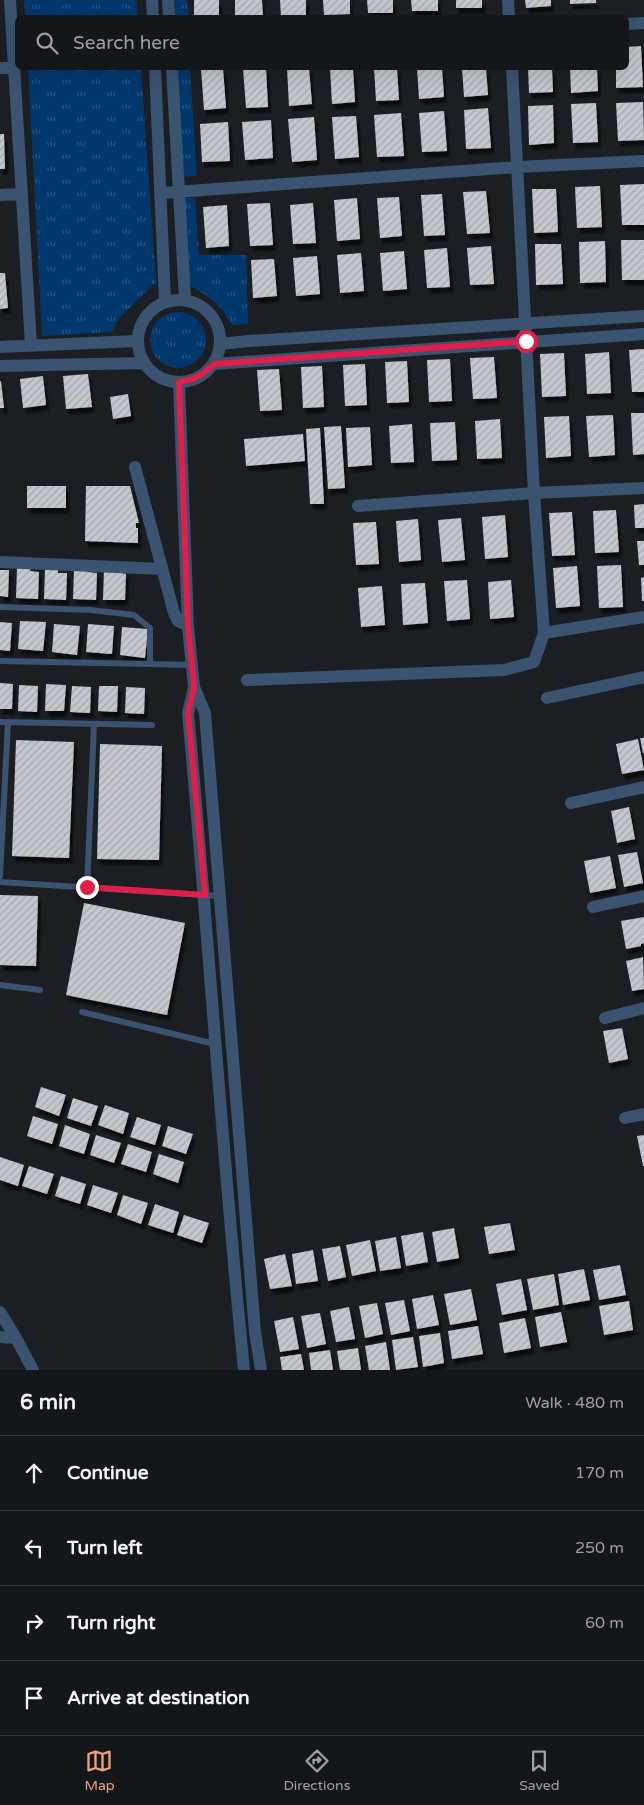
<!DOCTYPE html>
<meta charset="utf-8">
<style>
:root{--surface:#14171a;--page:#212427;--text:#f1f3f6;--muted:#9d9fa2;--line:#333639;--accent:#f2a07f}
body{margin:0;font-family:"Varela Round",sans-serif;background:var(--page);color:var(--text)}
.stop{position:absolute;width:15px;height:15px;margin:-11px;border:4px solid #e11d48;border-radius:50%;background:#fff}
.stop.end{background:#e11d48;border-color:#fff;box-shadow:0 1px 5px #0008}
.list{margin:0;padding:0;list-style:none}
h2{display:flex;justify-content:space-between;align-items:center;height:65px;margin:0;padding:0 20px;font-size:21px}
h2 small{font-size:16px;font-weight:400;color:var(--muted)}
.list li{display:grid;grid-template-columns:32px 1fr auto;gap:15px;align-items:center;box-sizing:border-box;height:75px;padding:0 20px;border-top:1px solid var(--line)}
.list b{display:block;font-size:19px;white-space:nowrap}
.list em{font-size:16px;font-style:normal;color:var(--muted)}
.icon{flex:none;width:28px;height:28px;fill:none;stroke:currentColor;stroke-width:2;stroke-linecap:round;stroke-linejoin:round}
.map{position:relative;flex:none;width:644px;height:1370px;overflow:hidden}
.search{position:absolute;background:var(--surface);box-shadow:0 5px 20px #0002;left:15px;right:15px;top:15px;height:55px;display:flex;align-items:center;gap:12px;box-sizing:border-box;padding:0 18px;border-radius:8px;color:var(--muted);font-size:19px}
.sheet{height:365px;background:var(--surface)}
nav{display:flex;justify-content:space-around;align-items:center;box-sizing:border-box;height:70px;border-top:1px solid var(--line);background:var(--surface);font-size:14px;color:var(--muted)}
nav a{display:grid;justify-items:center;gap:2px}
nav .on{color:var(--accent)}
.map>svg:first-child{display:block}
.grass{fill:url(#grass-tufts)}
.building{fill:url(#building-hatch);filter:url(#shadow)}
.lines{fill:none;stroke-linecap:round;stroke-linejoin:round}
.lane{stroke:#3a5370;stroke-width:6}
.street{stroke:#3a5370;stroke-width:12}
.route{stroke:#e11d48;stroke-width:6}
</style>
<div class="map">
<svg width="644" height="1370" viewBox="0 0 644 1370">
<defs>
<pattern id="grass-tufts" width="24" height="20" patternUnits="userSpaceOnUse" patternTransform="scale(1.25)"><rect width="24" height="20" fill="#00376d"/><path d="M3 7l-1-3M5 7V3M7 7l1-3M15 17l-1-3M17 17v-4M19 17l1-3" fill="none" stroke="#265482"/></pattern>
<pattern id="building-hatch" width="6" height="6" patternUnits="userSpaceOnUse" patternTransform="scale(1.25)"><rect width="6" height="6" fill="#c3c8ce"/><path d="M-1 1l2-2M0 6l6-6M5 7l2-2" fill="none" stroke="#a4a8ad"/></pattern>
<filter id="shadow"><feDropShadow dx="3" dy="5.5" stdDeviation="1" flood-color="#0009"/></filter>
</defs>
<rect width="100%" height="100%" fill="#1b1f23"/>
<path class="grass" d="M24,0h112l2,17h-113z
M173,0h14l2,17h-15z
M28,68h113l15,214 -37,36 -7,14 -70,4z
M176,68h14l7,108 -15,1z
M182,198h13l4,57h47l2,69 -16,1c-13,-24 -23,-28 -45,-41z
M150 340a28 28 0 1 1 56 0a28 28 0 1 1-56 0Z"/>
<path class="building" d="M194,0h25v18h-25z
M235,0h27l1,18h-28z
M280,0h26v17l-25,1z
M323,0h27v14l-26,1z
M367,0h26v13h-25z
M411,0h27v11h-26z
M456,0h26v8h-26z
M525,0h26v6l-25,2z
M570,0h26v3l-26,1z
M641,46l2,41 -27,1v-20h10v-21z
M223,68l3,40 -22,2 -3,-41z
M243,68h23l2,39 -22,1z
M287,68h22l3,36 -23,2z
M330,68h23l2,34 -23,2z
M374,68h23l2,32 -23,1z
M417,68h25l2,29 -25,2z
M462,68h24l2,27 -24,2z
M528,68h24l1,24 -24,1z
M570,68h27l1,23 -27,2z
M643,102l1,38 -26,1 -2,-38z
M596,103l2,39 -25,1 -2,-39z
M553,105l1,38 -25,2 -1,-39z
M488,108l3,40 -25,1 -2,-39z
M444,111l3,40 -25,1 -3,-39z
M401,113l3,43 -27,1 -3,-42z
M356,116l3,41 -24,2 -3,-42z
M314,117l3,43 -25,2 -4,-43z
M271,120l2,38 -28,2 -3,-38z
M228,122l2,39 -28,1 -2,-38z
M0,134h4l1,35h-5z
M644,184v41h-22l-2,-40z
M600,186l2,41 -25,1 -2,-41z
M532,189h24l2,43 -24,1z
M486,191l4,42 -23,1 -4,-42z
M442,194l3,41 -21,1 -3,-41z
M399,197l3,39 -22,2 -3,-40z
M357,198l3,41 -23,2 -3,-41z
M270,203l3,42 -23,1 -3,-42z
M313,203l3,40 -23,1 -3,-39z
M227,205l2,41 -23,2 -3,-41z
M621,240h23v40h-22z
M605,241l1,41 -26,1 -1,-41z
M535,244h26l2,40 -27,1z
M491,246l3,38 -24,1 -3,-37z
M447,248l3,39 -23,1 -3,-38z
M404,251l3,38 -24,2 -3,-38z
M361,253l3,38 -24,2 -3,-38z
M317,256l3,38 -24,2 -3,-38z
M274,259l3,37 -24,2 -2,-38z
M0,273h5l3,35 -8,1z
M644,349v43h-12l-3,-42z
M609,352l2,41 -24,1 -2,-40z
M564,353l2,43 -24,1 -2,-43z
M494,357l3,41 -24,1 -3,-41z
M450,359l2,42 -23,1 -2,-42z
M407,361l2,41 -22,1 -2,-41z
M365,364l2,41 -22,1 -2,-41z
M322,366l2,41 -21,1 -2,-41z
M279,369l3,41 -22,1 -3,-41z
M88,374l4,33 -26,2 -3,-33z
M43,376l3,29 -23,3 -3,-29z
M0,381h1l3,27h-4z
M128,394l3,22 -18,3 -3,-22z
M631,413h13v41l-11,1z
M613,415l2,40 -26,2 -3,-41z
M569,416l2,40 -25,2 -2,-41z
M500,419l2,39 -25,1 -2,-38z
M455,422l2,38 -25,1 -2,-38z
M412,424l2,38 -23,1 -2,-37z
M341,426l4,62 -17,1 -4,-62z
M370,427l2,38 -24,2 -2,-39z
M320,428l4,76h-14l-4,-75z
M303,434l2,27 -59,5 -2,-27z
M27,486h39v22h-39z
M86,486h44l9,37h-3v5h2v15l-53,-2z
M644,504v24h-9l-1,-23z
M616,510l3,42 -24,1 -2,-42z
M572,512l3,43 -23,1 -3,-43z
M505,515l3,42 -23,2 -3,-42z
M461,518l4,42 -23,2 -4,-42z
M418,519l3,41 -22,2 -3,-41z
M376,522l3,42 -23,1 -3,-42z
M637,541h7v24h-5z
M621,565l2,42 -24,1 -2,-42z
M577,566l3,40 -24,2 -3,-40z
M17,568h14l-1,3 9,1 -1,27 -22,-1z
M45,569h13v4h9l-1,27 -22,-1z
M74,569h14v3l9,1 -1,27 -23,-1z
M104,569l22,5 -1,26h-22z
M0,570h9l-1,27 -8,-1z
M644,577v24h-2l-1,-23z
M467,580l3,39 -23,2 -3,-40z
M511,580l3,37 -24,2 -2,-37z
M425,583l3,40 -25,2 -2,-41z
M382,586l3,39 -24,2 -3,-39z
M20,621l26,1 -3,29 -25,-2z
M0,622l12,1 -2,28 -10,-1z
M54,624l26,2 -3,29 -25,-3z
M88,624l26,2 -2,28 -26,-2z
M122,627l26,2 -3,29 -25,-3z
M0,683l13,1 -1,25h-12z
M46,684l20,1 -2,26h-19z
M19,685l19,1 -1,26 -19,-1z
M72,686l19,1 -1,26 -20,-1z
M99,686h19l-1,26 -19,-1z
M126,687l19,1 -1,26 -19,-1z
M640,738h4v15h-1z
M638,739l6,31 -22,4 -6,-30z
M16,740l58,2 -5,116 -57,-2z
M100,744l62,2 -3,114 -62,-1z
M629,807l6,32 -18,4 -6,-32z
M637,852l6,31 -19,4 -6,-32z
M610,856l6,32 -26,5 -6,-32z
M0,895l38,1 -2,70 -36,-1z
M84,903l101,20 -18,92 -101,-20z
M644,917v26l-3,1v2l-15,3 -5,-28z
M643,957l1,32 -12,2 -6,-30z
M622,1028l6,31 -19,4 -6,-32z
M41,1087l25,8 -7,21 -24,-9z
M73,1098l25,8 -7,20 -24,-8z
M105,1105l24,8 -6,21 -25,-9z
M33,1116l25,8 -6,20 -25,-8z
M137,1117l24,8 -6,20 -25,-8z
M65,1125l25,9 -6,20 -25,-8z
M168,1126l25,8 -7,20 -24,-8z
M96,1135l25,8 -7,20 -24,-8z
M644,1135v31h-1l-6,-30z
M128,1144l24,8 -6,20 -25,-8z
M159,1154l25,8 -6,21 -25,-9z
M0,1157l24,8 -6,21 -18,-6z
M29,1166l25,8 -7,20 -25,-8z
M61,1176l25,8 -6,20 -25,-8z
M93,1185l25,8 -7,20 -24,-8z
M123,1195l25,8 -7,21 -24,-9z
M155,1204l24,8 -6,21 -25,-8z
M184,1215l25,8 -7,20 -25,-8z
M510,1223l5,27 -26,4 -5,-27z
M454,1228l5,30 -22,4 -5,-30z
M423,1232l5,30 -22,4 -5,-30z
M396,1237l5,31 -21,3 -5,-30z
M370,1240l6,31 -24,5 -6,-31z
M340,1246l6,31 -18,4 -6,-32z
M313,1250l5,31 -22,3 -4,-30z
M285,1254l7,32 -22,3 -6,-30z
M620,1265l6,30 -27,5 -6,-30z
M584,1269l6,31 -27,5 -5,-31z
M554,1274l5,31 -26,5 -6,-31z
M521,1279l6,31 -25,5 -6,-31z
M471,1289l6,31 -27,5 -6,-31z
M433,1295l6,30 -22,4 -5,-30z
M404,1300l6,31 -19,4 -6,-32z
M629,1301l4,29 -29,5 -5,-29z
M377,1303l6,31 -18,4 -6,-32z
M349,1307l6,32 -19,3 -6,-31z
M561,1312l6,30 -27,5 -5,-30z
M320,1313l6,31 -19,4 -6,-32z
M293,1317l6,32 -19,3 -6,-31z
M525,1318l6,30 -27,5 -5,-30z
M478,1326l5,28 -31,5 -4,-28z
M440,1333l4,30 -21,4 -4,-31z
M413,1337l5,30 -22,3 -4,-30z
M386,1342l4,28h-21l-4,-24z
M358,1348l3,22h-21l-3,-19z
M330,1350l3,20h-22l-2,-17z
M301,1354l3,16h-22l-2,-13z"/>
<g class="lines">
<path class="lane" d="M0,607l91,3 43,5 16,13v36l42,1
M0,661l150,3
M0,722l152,3
M0,876l8,-154
M0,882l220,14
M87,887l7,-162
M0,985l40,5
M82,1012l133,32"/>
<path class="street" d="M10,0l21,345
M152,0l1,18
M168,0l1,18
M508,0l1,18
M626,24l18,-1
M0,68h14
M155,68l10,233
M172,68l13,231
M512,68l22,425 10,140
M162,193l355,-26 127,-6
M0,195l22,-1
M138 341a41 41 0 1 1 82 0a41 41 0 1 1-82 0Z
M220,344l29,-3 395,-25
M0,347l137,-6
M214,364l430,-30
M0,366l143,-3
M179,383l9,243 6,61 -6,26c20,219 34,438 56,657
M135,467l39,146 4,8 10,5
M358,506l176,-13 110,-5
M0,562l162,7
M247,680l257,-10 30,-8 10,-29 100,-16
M194,687l11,26 50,619 6,38
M547,698l97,-21
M571,803l73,-16
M593,907l51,-11
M605,1018l39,-10
M625,1118l19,-4
M0,1312l16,26 17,32
M0,1337l16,1"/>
</g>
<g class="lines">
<path class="route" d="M87,887l118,8 -17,-182 6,-26 -6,-61 -9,-244c15,-2 24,-7 35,-18l312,-23"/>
</g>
</svg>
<div class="stop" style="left:526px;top:341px"></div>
<div class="stop end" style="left:87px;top:887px"></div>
<div class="search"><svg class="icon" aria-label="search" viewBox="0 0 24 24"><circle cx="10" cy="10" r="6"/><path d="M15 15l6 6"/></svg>Search here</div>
</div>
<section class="sheet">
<h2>6 min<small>Walk · 480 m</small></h2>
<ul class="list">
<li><svg class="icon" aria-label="ahead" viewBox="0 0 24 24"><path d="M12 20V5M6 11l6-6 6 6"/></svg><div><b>Continue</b></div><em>170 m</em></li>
<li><svg class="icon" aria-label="left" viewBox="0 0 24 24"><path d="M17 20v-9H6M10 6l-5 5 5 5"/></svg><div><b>Turn left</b></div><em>250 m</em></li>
<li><svg class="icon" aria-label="right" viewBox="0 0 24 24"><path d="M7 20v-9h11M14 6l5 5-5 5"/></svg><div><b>Turn right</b></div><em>60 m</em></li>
<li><svg class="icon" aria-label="arrive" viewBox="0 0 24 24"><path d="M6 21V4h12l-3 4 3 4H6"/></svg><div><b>Arrive at destination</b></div></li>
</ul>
</section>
<nav>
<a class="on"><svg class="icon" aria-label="map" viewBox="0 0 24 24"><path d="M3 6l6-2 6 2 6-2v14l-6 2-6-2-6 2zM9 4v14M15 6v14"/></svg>Map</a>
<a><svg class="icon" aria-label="directions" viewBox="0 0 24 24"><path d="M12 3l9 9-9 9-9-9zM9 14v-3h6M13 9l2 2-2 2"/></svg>Directions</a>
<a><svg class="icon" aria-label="saved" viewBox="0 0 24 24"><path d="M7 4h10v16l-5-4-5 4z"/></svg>Saved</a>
</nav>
